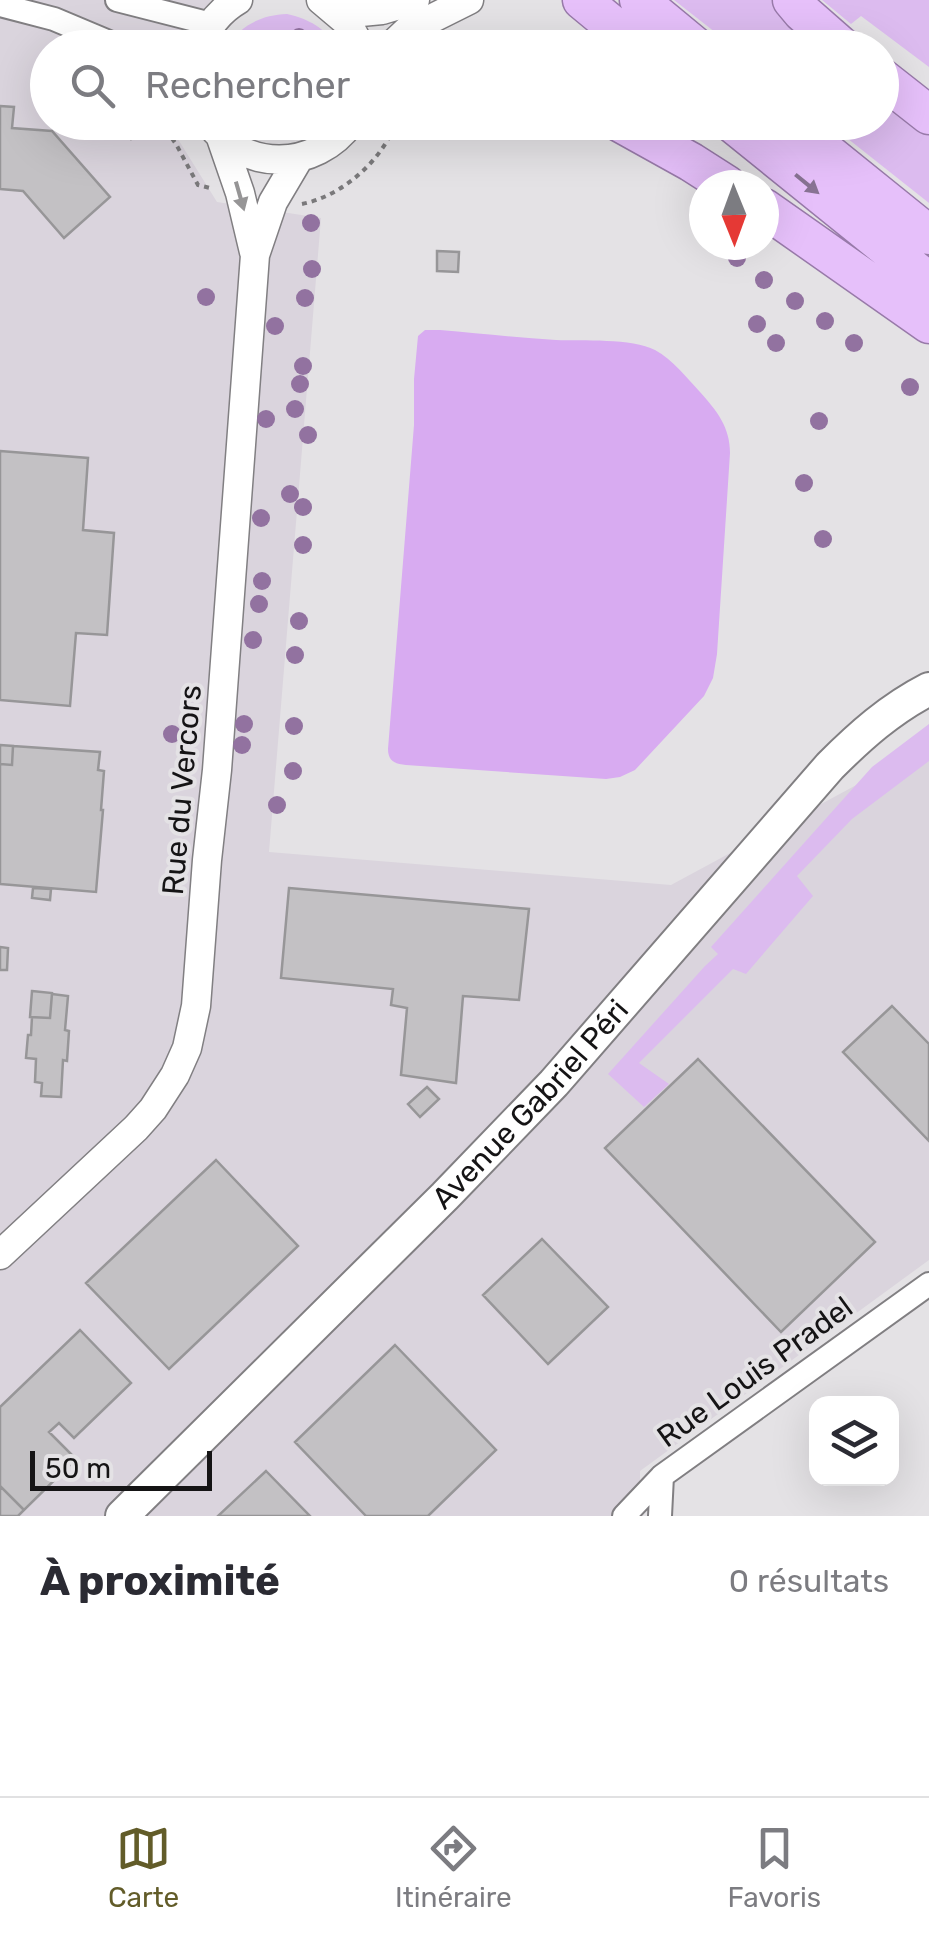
<!DOCTYPE html>
<html lang="fr">
<meta charset="utf-8">
<style>
:root{--surface:#fff;--page:#f2f2f3;--text:#2b2b33;--muted:#7c7c81;--line:#e1e1e2;--accent:#625c29}
body{margin:0;font-family:Rubik,sans-serif;background:var(--page);color:var(--text)}
.controls{position:absolute;right:30px;bottom:30px;display:grid;overflow:hidden;border-radius:20px;box-shadow:0 10px 40px #0002}
.controls button{width:90px;height:90px;display:grid;place-items:center;padding:0;border:0;border-bottom:2px solid var(--line);background:var(--surface);color:var(--text);font:50px sans-serif}
.compass{position:absolute;left:689px;top:170px;width:90px;height:90px;border-radius:50%;background:var(--surface);box-shadow:0 10px 40px #0002;rotate:179deg}
.scale{position:absolute;left:30px;bottom:25px;width:182px;box-sizing:border-box;padding-left:10px;border:5px solid #151415;border-top:0;font-size:28px;line-height:35px;white-space:nowrap;color:#151415;-webkit-text-stroke:8px #e4e2e5;paint-order:stroke}
.list{margin:0;padding:0;list-style:none}
h2{display:flex;justify-content:space-between;align-items:center;height:130px;margin:0;padding:0 40px;font-size:42px}
h2 small{font-size:32px;font-weight:400;color:var(--muted)}
.icon{flex:none;width:55px;height:55px;fill:none;stroke:currentColor;stroke-width:2;stroke-linecap:round;stroke-linejoin:round}
.map{position:relative;flex:none;width:929px;height:1516px;overflow:hidden}
.search{position:absolute;background:var(--surface);box-shadow:0 10px 40px #0002;left:30px;right:30px;top:30px;height:110px;display:flex;align-items:center;gap:25px;box-sizing:border-box;padding:0 35px;border-radius:55px;color:var(--muted);font-size:38px}
.sheet{height:280px;background:var(--surface)}
nav{display:flex;justify-content:space-around;align-items:center;box-sizing:border-box;height:140px;border-top:2px solid var(--line);background:var(--surface);font-size:28px;color:var(--muted)}
nav a{display:grid;justify-items:center;gap:5px}
nav .on{color:var(--accent)}
.map>svg:first-child{display:block}
.built{fill:#dad4dd}
.green{fill:#dcbbef}
.water{fill:#d8abf1}
.building{fill:#c3c1c4;stroke:#979698;stroke-width:2.5}
.lines{fill:none;stroke-linecap:round;stroke-linejoin:round}
.minor-casing{stroke:#817f82;stroke-width:26}
.tertiary-casing{stroke:#817f82;stroke-width:31}
.secondary-casing{stroke:#817f82;stroke-width:36}
.trunk-casing{stroke:#987aa9;stroke-width:41}
.path{stroke:#7a797b;stroke-width:4;stroke-dasharray:5 5;stroke-linecap:butt}
.minor{stroke:#fff;stroke-width:22}
.tertiary{stroke:#fff;stroke-width:28}
.secondary{stroke:#fff;stroke-width:32}
.trunk{stroke:#e6c0fa;stroke-width:38}
.tree{fill:#9272a0}
.oneway{fill:#887393}
.oneway2{fill:#969596}
.labels{text-anchor:middle;stroke-width:8;stroke-linejoin:round;paint-order:stroke}
.street-label{font-size:30px;fill:#151415;stroke:#e4e2e5}
</style>
<div class="map">
<svg width="929" height="1516" viewBox="0 0 929 1516">
<rect width="100%" height="100%" fill="#e4e2e5"/>
<path class="built" d="M0,0h211l-28,47 -135,1v74l120,1 49,79 104,16 -52,634 402,33 226,-122 32,-11v508l-289,211v45h-640z"/>
<path class="green" d="M674,0h100l3,6 43,41h-86z
M822,0h107v67l-68,-51 -10,8z
M287,14c22,5 38,14 50,33h-110c14,-22 34,-32 60,-33z
M882,96l47,37v70l-101,-80 54,-1z
M239,123h85c-27,21 -58,21 -85,0z
M929,724v37l-77,58 -55,57 16,20 -67,78 -13,-5 -94,94 30,21 -25,23 -36,-33 97,-108 13,-12 -7,-7 161,-180z"/>
<path class="water" d="M425,330h15c39,3 77,8 116,10 26,1 76,-2 99,10 18,10 32,28 45,42 17,19 30,35 30,61l-13,201 -4,24 -9,18 -69,74 -15,7 -14,2 -200,-14c-11,-1 -18,-4 -18,-16l26,-324v-46l4,-43z"/>
<path class="building" d="M0,106l14,1 -2,21 40,3 58,66 -46,41 -41,-47 -23,-2z
M119,122h14l8,9 -10,8 -14,-15z
M437,251l22,1 -1,20 -21,-1z
M0,451l88,7 -5,72 31,3 -7,102 -31,-2 -6,73 -70,-6z
M0,745l13,1 -1,19 -12,-1z
M13,746l87,6 -2,18 6,1 -3,39h2l-7,82 -96,-8v-120l12,1z
M33,888l18,1 -1,11 -18,-2z
M289,888l240,21 -10,91 -56,-4 -7,87 -55,-8 6,-67 -16,-3 2,-16 -112,-11z
M0,947l8,1 -1,22h-7z
M32,991l20,2 -2,25 -20,-1z
M52,994l16,2 -3,34 4,1 -2,30 -4,-1 -2,37 -20,-1 1,-13 -7,-1 1,-23 -10,-1 2,-23h3l1,-18 18,1z
M892,1006l37,38v97l-86,-89z
M698,1059l177,183 -94,90 -176,-184z
M427,1087l12,12 -19,18 -12,-13z
M216,1160l82,86 -129,123 -83,-86z
M542,1239l66,68 -60,57 -65,-69z
M80,1330l51,53 -57,55 -15,-15 -10,9 27,27 -52,51 -24,-24v-79z
M395,1345l101,105 -68,66h-62l-71,-74z
M266,1471l44,45h-92z
M0,1486l24,24 -6,6h-18z"/>
<g class="lines">
<defs>
<path id="minor" d="M117,0l94,24
M0,5l54,14 69,29
M624,1516l38,-40 267,-192
M660,1516l2,-40"/>
<path id="tertiary" d="M321,0l26,22 14,26
M340,14l42,-4 33,-10
M199,48c8,-21 20,-37 39,-48
M389,48l18,-17 62,-31
M209,122c34,51 107,49 142,0
M221,138l19,55 14,59
M0,1255l136,-127 17,-19 22,-34 12,-27 9,-42 11,-146 10,-90 38,-515 18,-53 26,-44"/>
<g id="secondary">
<path id="s1" d="M122,1516l323,-320 109,-113 276,-317c30,-30 60,-57 99,-77"/>
</g>
<path id="trunk" d="M582,0l58,48
M639,0l58,48
M792,0l10,12 41,36
M882,78l47,37
M619,122l72,40 36,23
M731,122l198,160
M789,122l140,113
M764,208l165,116"/>
</defs>
<use href="#minor" class="minor-casing"/>
<use href="#tertiary" class="tertiary-casing"/>
<use href="#secondary" class="secondary-casing"/>
<use href="#trunk" class="trunk-casing"/>
<path class="path" d="M159,48l4,-11
M160,122l16,22 22,41 12,3
M302,204c40,-8 80,-43 94,-82"/>
<use href="#minor" class="minor"/>
<use href="#tertiary" class="tertiary"/>
<use href="#secondary" class="secondary"/>
<use href="#trunk" class="trunk"/>
</g>
<g class="tree">
<circle cx="299" cy="37" r="9"/>
<circle cx="311" cy="223" r="9"/>
<circle cx="737" cy="258" r="9"/>
<circle cx="312" cy="269" r="9"/>
<circle cx="764" cy="280" r="9"/>
<circle cx="206" cy="297" r="9"/>
<circle cx="305" cy="298" r="9"/>
<circle cx="795" cy="301" r="9"/>
<circle cx="825" cy="321" r="9"/>
<circle cx="757" cy="324" r="9"/>
<circle cx="275" cy="326" r="9"/>
<circle cx="776" cy="343" r="9"/>
<circle cx="854" cy="343" r="9"/>
<circle cx="303" cy="366" r="9"/>
<circle cx="300" cy="384" r="9"/>
<circle cx="910" cy="387" r="9"/>
<circle cx="295" cy="409" r="9"/>
<circle cx="266" cy="419" r="9"/>
<circle cx="819" cy="421" r="9"/>
<circle cx="308" cy="435" r="9"/>
<circle cx="804" cy="483" r="9"/>
<circle cx="290" cy="494" r="9"/>
<circle cx="303" cy="507" r="9"/>
<circle cx="261" cy="518" r="9"/>
<circle cx="823" cy="539" r="9"/>
<circle cx="303" cy="545" r="9"/>
<circle cx="262" cy="581" r="9"/>
<circle cx="259" cy="604" r="9"/>
<circle cx="299" cy="621" r="9"/>
<circle cx="253" cy="640" r="9"/>
<circle cx="295" cy="655" r="9"/>
<circle cx="244" cy="724" r="9"/>
<circle cx="294" cy="726" r="9"/>
<circle cx="172" cy="734" r="9"/>
<circle cx="242" cy="745" r="9"/>
<circle cx="293" cy="771" r="9"/>
<circle cx="277" cy="805" r="9"/>
</g>
<defs><path id="oneway-solid" d="M-6-.8H1V-3.2L6.5 0L1 3.2V.8H-6Z" transform="scale(2.5)"/></defs>
<use class="oneway" href="#oneway-solid" transform="translate(807 184) rotate(39)"/>
<use class="oneway2" href="#oneway-solid" transform="translate(240 196) rotate(74)"/>
<g class="labels">
<g class="street-label">
<text transform="translate(182 790) rotate(-85)" y="10">Rue du Vercors</text>
<text dy="10" stroke="none"><textPath href="#s1" startOffset="580">Avenue Gabriel Péri</textPath></text>
<text transform="translate(755 1372) rotate(-36)" y="10">Rue Louis Pradel</text>
</g>
</g>
</svg>
<div class="controls">
<button><svg class="icon" aria-label="layers" viewBox="0 0 24 24"><path d="M12 4l9 5-9 5-9-5zM3 14l9 5 9-5"/></svg></button>
</div>
<svg class="compass" viewBox="-18 -18 36 36"><path d="M0-13l5 13h-10z" fill="#e53935"/><path d="M0 13l5-13h-10z" fill="#7c7c81"/></svg>
<div class="scale">50 m</div>
<div class="search"><svg class="icon" aria-label="search" viewBox="0 0 24 24"><circle cx="10" cy="10" r="6"/><path d="M15 15l6 6"/></svg>Rechercher</div>
</div>
<section class="sheet">
<h2>À proximité<small>0 résultats</small></h2>
<ul class="list">
</ul>
</section>
<nav>
<a class="on"><svg class="icon" aria-label="map" viewBox="0 0 24 24"><path d="M3 6l6-2 6 2 6-2v14l-6 2-6-2-6 2zM9 4v14M15 6v14"/></svg>Carte</a>
<a><svg class="icon" aria-label="directions" viewBox="0 0 24 24"><path d="M12 3l9 9-9 9-9-9zM9 14v-3h6M13 9l2 2-2 2"/></svg>Itinéraire</a>
<a><svg class="icon" aria-label="saved" viewBox="0 0 24 24"><path d="M7 4h10v16l-5-4-5 4z"/></svg>Favoris</a>
</nav>
